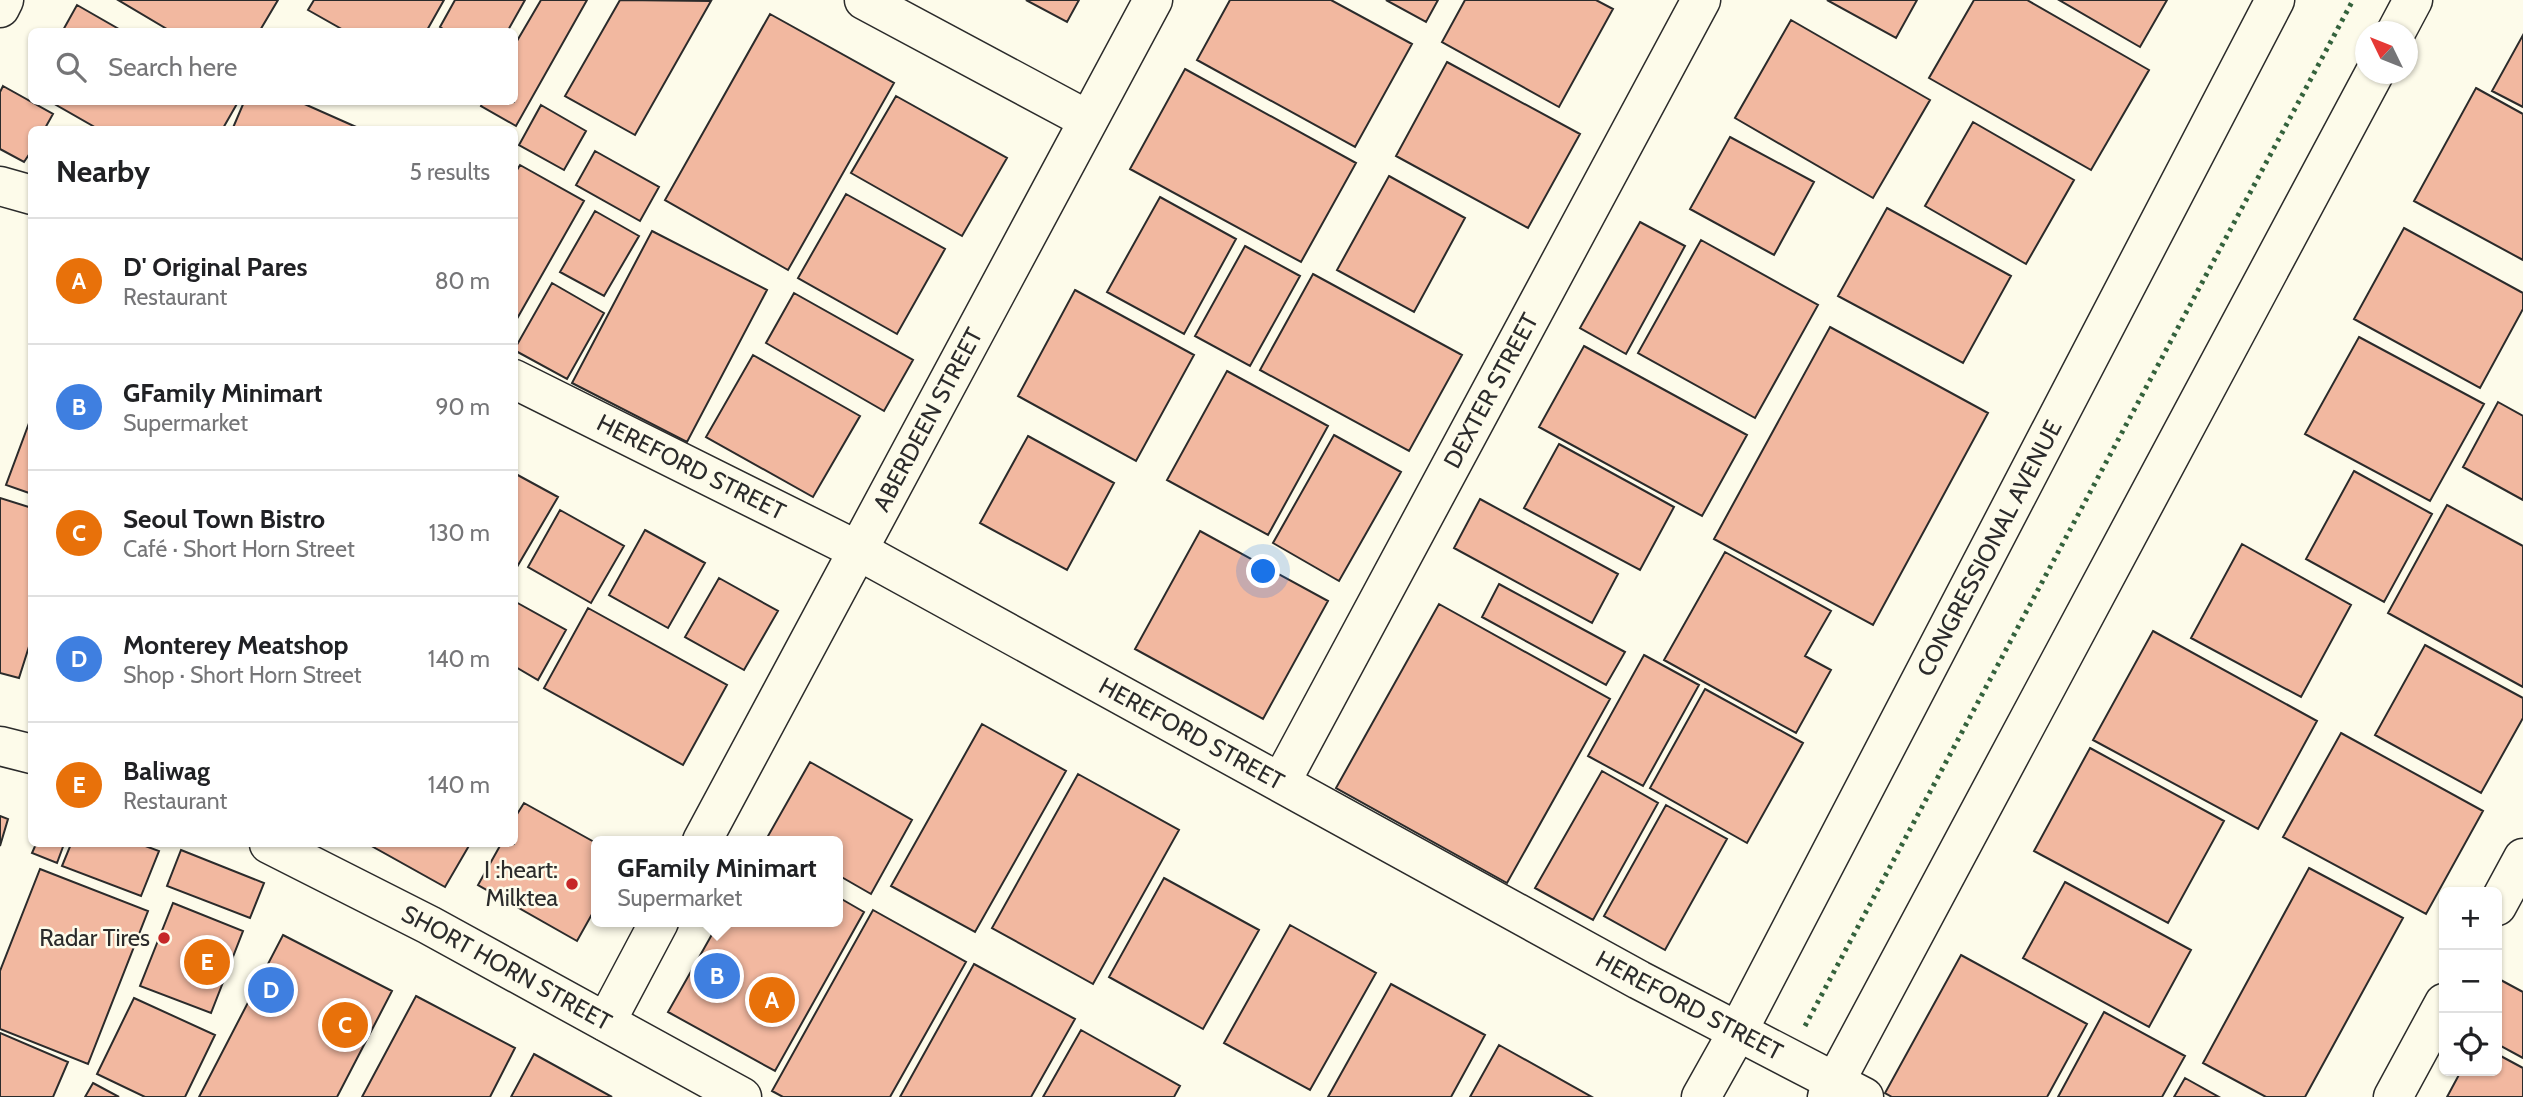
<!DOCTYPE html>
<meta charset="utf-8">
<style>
:root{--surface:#fff;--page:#f6f6f6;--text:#202124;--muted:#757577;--line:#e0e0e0;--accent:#c62828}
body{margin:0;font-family:Cabin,sans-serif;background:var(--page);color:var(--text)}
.controls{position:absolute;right:21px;bottom:21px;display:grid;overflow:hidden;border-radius:10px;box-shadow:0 2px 5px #0004}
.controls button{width:63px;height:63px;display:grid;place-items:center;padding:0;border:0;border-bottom:2px solid var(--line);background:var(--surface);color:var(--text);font:35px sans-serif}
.compass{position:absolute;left:2355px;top:21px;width:63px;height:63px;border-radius:50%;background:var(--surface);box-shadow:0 2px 5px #0004;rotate:313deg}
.you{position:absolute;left:1264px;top:572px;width:24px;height:24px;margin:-18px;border:5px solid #fff;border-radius:50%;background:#1a73e8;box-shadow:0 0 0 10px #1a73e833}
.badge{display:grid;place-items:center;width:46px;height:46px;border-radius:50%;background:var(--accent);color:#fff;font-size:23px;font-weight:700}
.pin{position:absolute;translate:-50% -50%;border:4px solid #fff;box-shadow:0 2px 7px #0006}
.popup{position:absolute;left:591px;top:836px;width:252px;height:91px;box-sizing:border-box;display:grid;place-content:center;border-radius:10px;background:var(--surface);filter:drop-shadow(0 2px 5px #0005);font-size:23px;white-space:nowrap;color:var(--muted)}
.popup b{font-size:26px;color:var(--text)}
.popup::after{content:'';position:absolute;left:50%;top:100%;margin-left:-14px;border:14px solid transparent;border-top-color:var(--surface)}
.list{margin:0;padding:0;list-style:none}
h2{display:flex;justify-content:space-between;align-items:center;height:91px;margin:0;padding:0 28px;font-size:30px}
h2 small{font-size:23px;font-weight:400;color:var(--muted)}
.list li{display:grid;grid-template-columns:46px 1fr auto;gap:21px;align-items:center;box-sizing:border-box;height:126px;padding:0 28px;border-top:2px solid var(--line)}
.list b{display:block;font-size:26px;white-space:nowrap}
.list p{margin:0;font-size:23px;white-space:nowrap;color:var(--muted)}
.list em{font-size:23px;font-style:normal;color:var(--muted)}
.icon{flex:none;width:38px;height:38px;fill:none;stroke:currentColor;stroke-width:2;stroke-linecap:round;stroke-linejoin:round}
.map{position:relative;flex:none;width:2523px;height:1097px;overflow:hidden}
.search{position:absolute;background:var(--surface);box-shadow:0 2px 5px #0004;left:28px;top:28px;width:490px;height:77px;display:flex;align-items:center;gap:18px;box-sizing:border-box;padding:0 24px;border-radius:10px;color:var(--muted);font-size:26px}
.panel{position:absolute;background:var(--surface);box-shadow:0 2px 5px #0004;left:28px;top:126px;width:490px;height:721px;border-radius:10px}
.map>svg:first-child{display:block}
.building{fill:#f2b8a0;stroke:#2b2b2b;stroke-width:2}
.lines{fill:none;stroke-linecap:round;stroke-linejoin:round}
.minor-casing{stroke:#2b2b2b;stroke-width:41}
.tertiary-casing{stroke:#2b2b2b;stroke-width:41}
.secondary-casing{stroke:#2b2b2b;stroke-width:41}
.minor{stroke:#fdfbea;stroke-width:38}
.tertiary{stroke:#fdfbea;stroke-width:38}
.secondary{stroke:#fdfbea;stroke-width:38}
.hedge{stroke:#34623c;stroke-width:5;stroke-dasharray:3.5 5;stroke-linecap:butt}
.poi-dot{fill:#c62828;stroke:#fdfbea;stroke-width:2.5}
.labels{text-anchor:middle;stroke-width:5;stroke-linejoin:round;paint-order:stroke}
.street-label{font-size:24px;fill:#2b2b2b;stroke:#fdfbea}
.poi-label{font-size:24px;fill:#2b2b2b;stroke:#fdfbea;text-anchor:end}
</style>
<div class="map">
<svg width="2523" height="1097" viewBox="0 0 2523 1097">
<rect width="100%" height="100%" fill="#fdfbea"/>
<path class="building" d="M118,0h160l-19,32h-87z
M314,0h130l-18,32h-79l-39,-22z
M455,0h70l-18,32h-59l-8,-5z
M541,0h46l-71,126 -35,-20 2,-4h31v-56z
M620,0l91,1 -76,134 -70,-39z
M1026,0h53l-12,22z
M1230,0h101l81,44 -57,103 -158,-87z
M1386,0h52l-12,22z
M1465,0h131l17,9 -54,98 -117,-65z
M1827,0h90l-21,38z
M1974,0h53l122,70 -58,100 -162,-92z
M2059,0h108l-27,47z
M77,5l47,27h-62z
M770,14l124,69 -106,187 -123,-70z
M1791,20l139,80 -57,98 -138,-80z
M2523,35v72l-31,-16z
M1447,62l133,72 -52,94 -132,-72z
M1185,69l171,94 -55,99 -171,-93z
M3,86l50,28 -9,16h-12v20l-8,12 -24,-13v-57z
M2476,88l47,26v146l-109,-59z
M896,96l111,62 -45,78 -111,-63z
M51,102h187l-16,28h-122z
M244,102h56l63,28h-131z
M541,105l45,26 -22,39 -45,-25z
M1973,122l101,58 -48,84 -101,-58z
M1730,137l84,45 -40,73 -84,-46z
M595,151l64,36 -19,34 -64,-36z
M520,165l64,36 -70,123v-149z
M1389,176l76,42 -51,94 -77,-42z
M846,194l99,55 -48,85 -99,-56z
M1160,197l76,42 -52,95 -77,-42z
M1887,208l124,68 -48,87 -125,-67z
M595,211l44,25 -35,60 -44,-24z
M1640,222l45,24 -59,108 -46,-26z
M2404,228l119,65v16l-43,79 -126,-69z
M652,231l115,59 -80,152 -115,-59z
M1701,240l117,65 -63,113 -117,-65z
M1245,246l55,30 -50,90 -55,-30z
M1313,274l149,81 -53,96 -149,-81z
M552,283l52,30 -37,66 -53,-29z
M1075,290l119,65 -58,106 -118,-65z
M794,293l119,67 -29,51 -118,-68z
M1830,327l158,86 -115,212 -159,-86z
M2359,337l125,67 -54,97 -125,-67z
M1584,346l163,89 -45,81 -163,-89z
M753,355l107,61 -47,81 -107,-60z
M1227,371l101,55 -60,109 -101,-55z
M2498,402l25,14v84l-60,-33z
M32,415v79l-26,-9z
M1334,435l67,37 -62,109 -66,-38z
M1028,436l86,47 -47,87 -87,-47z
M1559,444l115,63 -34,63 -116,-62z
M2354,471l78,43 -48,88 -78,-43z
M514,473l44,24 -44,75z
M0,498l32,10v129l-13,41 -19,-5z
M1480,499l138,75 -26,49 -138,-75z
M2447,505l76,41v141l-135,-74z
M560,510l64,36 -33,57 -63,-36z
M645,530l60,33 -37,65 -59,-33z
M1200,531l128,70 -65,118 -128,-70z
M2242,544l109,61 -50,92 -110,-59z
M1725,552l106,59 -26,45 26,14 -35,63 -132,-73z
M719,578l59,33 -34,59 -59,-33z
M1499,584l126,68 -19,33 -124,-68z
M514,601l52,29 -28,50 -24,-14z
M1439,604l171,95 -103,184 -171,-95z
M588,608l139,77 -44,80 -139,-77z
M2153,631l164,90 -59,108 -165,-89z
M2425,645l98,53v20l-42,75 -106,-58z
M1644,655l55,30 -56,101 -55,-30z
M1705,689l98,54 -56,100 -97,-55z
M982,724l84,47 -91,161 -84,-46z
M2341,733l142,78 -57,103 -143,-77z
M2090,748l134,73 -56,102 -134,-72z
M810,762l102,58 -41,74 -33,-19v-34h-61l-9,-5z
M1602,771l56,32 -65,117 -58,-32z
M1078,774l101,56 -86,154 -101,-56z
M524,803l72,40v64l-19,34 -99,-56 23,-41h13v-25z
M1666,805l61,34 -62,111 -61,-34z
M0,816l8,3 -8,27z
M36,844h28l-7,19 -25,-10z
M71,844h69l19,7 -18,45 -79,-30z
M368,844h102l-25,43z
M181,850l83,33 -14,35 -83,-32z
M2309,868l94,50 -98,179h-39l-63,-34z
M40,869l108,42 -60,153 -88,-35v-58z
M1164,878l95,52 -56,99 -94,-52z
M2065,882l126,68 -42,77 -126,-69z
M838,897l26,15 -89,159 -107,-59 51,-90h119z
M173,903l70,28 -32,82 -71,-27z
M873,910l93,52 -76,135h-107l-11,-6z
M1290,925l86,48 -66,117 -86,-47z
M283,935l109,56 -55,106h-138z
M1961,955l126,69 -40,73h-155l-7,-4z
M974,964l101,55 -44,78h-131z
M2497,978l26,14v66l-26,-14z
M1391,984l94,51 -34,62h-123z
M416,996l99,52 -25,49h-128z
M134,998l81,37 -30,62h-40l-48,-23z
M2104,1012l81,44 -23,41h-104z
M1081,1030l99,56 -6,11h-131z
M0,1033l68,29 -15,35h-53z
M1499,1045l93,52h-122z
M534,1054l78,43h-101z
M2497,1054l26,14v29h-76l14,-26h36z
M2185,1078l34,19h-45z
M93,1083l26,14h-34z"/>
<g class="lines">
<defs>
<g id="minor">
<path d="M864,0l224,120"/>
<path d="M0,8l4,-8"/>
<path d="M0,186l32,9"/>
<path id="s1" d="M514,379l345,172 780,429 225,117"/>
<path id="s2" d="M1281,782l420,-782"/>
<path id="s3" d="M702,841l451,-841"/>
<path d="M2497,906l26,-48"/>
<path d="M606,1022l53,-100"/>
<path d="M2393,1097l51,-94"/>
</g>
<g id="tertiary">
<path d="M0,746l32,8"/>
<path id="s4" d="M269,844l160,81 313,172"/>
</g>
<g id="secondary">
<path d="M2396,32l17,-32"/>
<path id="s5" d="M1701,1097l37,-66 537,-1031"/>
<path d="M1827,1097l547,-1023"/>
</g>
</defs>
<use href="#minor" class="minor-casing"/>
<use href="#tertiary" class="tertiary-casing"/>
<use href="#secondary" class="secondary-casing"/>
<use href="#minor" class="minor"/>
<use href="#tertiary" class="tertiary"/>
<use href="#secondary" class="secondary"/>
<path class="hedge" d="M1805,1026l548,-1026"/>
</g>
<g class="poi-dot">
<circle cx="572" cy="884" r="7"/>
<circle cx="164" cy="938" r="7"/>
</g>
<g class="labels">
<g class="street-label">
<text dy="8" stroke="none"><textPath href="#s2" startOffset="444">DEXTER STREET</textPath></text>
<text dy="8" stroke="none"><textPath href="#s3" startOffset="478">ABERDEEN STREET</textPath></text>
<text dy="8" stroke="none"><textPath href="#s1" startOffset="198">HEREFORD STREET</textPath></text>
<text dy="8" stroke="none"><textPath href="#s5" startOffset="620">CONGRESSIONAL AVENUE</textPath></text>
<text dy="8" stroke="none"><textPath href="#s1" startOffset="765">HEREFORD STREET</textPath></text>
<text dy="8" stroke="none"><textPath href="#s4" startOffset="268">SHORT HORN STREET</textPath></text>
<text dy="8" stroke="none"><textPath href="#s1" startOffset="1332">HEREFORD STREET</textPath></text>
</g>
<g class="poi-label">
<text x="558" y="878">I :heart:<tspan x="558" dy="28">Milktea</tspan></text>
<text x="150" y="946">Radar Tires</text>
</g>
</g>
</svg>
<div class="controls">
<button>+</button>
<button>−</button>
<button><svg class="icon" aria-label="locate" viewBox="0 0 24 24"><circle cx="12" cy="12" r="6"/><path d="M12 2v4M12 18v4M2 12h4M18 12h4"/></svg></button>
</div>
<svg class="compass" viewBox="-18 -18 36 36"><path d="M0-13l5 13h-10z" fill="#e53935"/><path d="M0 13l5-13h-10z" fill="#757577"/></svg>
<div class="you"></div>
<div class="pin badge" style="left:772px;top:1000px;background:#e8710a">A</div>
<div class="pin badge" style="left:717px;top:976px;background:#3f7fe0">B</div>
<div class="popup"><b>GFamily Minimart</b>Supermarket</div>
<div class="pin badge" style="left:345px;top:1025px;background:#e8710a">C</div>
<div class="pin badge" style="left:271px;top:990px;background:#3f7fe0">D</div>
<div class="pin badge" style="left:207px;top:962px;background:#e8710a">E</div>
<div class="search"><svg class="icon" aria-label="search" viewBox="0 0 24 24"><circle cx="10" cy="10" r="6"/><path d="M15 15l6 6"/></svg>Search here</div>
<section class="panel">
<h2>Nearby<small>5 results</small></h2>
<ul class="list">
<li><span class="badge" style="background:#e8710a">A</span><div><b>D' Original Pares</b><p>Restaurant</p></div><em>80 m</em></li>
<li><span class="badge" style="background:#3f7fe0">B</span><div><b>GFamily Minimart</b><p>Supermarket</p></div><em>90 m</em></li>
<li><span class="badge" style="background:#e8710a">C</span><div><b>Seoul Town Bistro</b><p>Café · Short Horn Street</p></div><em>130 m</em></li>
<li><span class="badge" style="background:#3f7fe0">D</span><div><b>Monterey Meatshop</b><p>Shop · Short Horn Street</p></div><em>140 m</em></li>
<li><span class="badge" style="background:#e8710a">E</span><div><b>Baliwag</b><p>Restaurant</p></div><em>140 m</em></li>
</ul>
</section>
</div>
